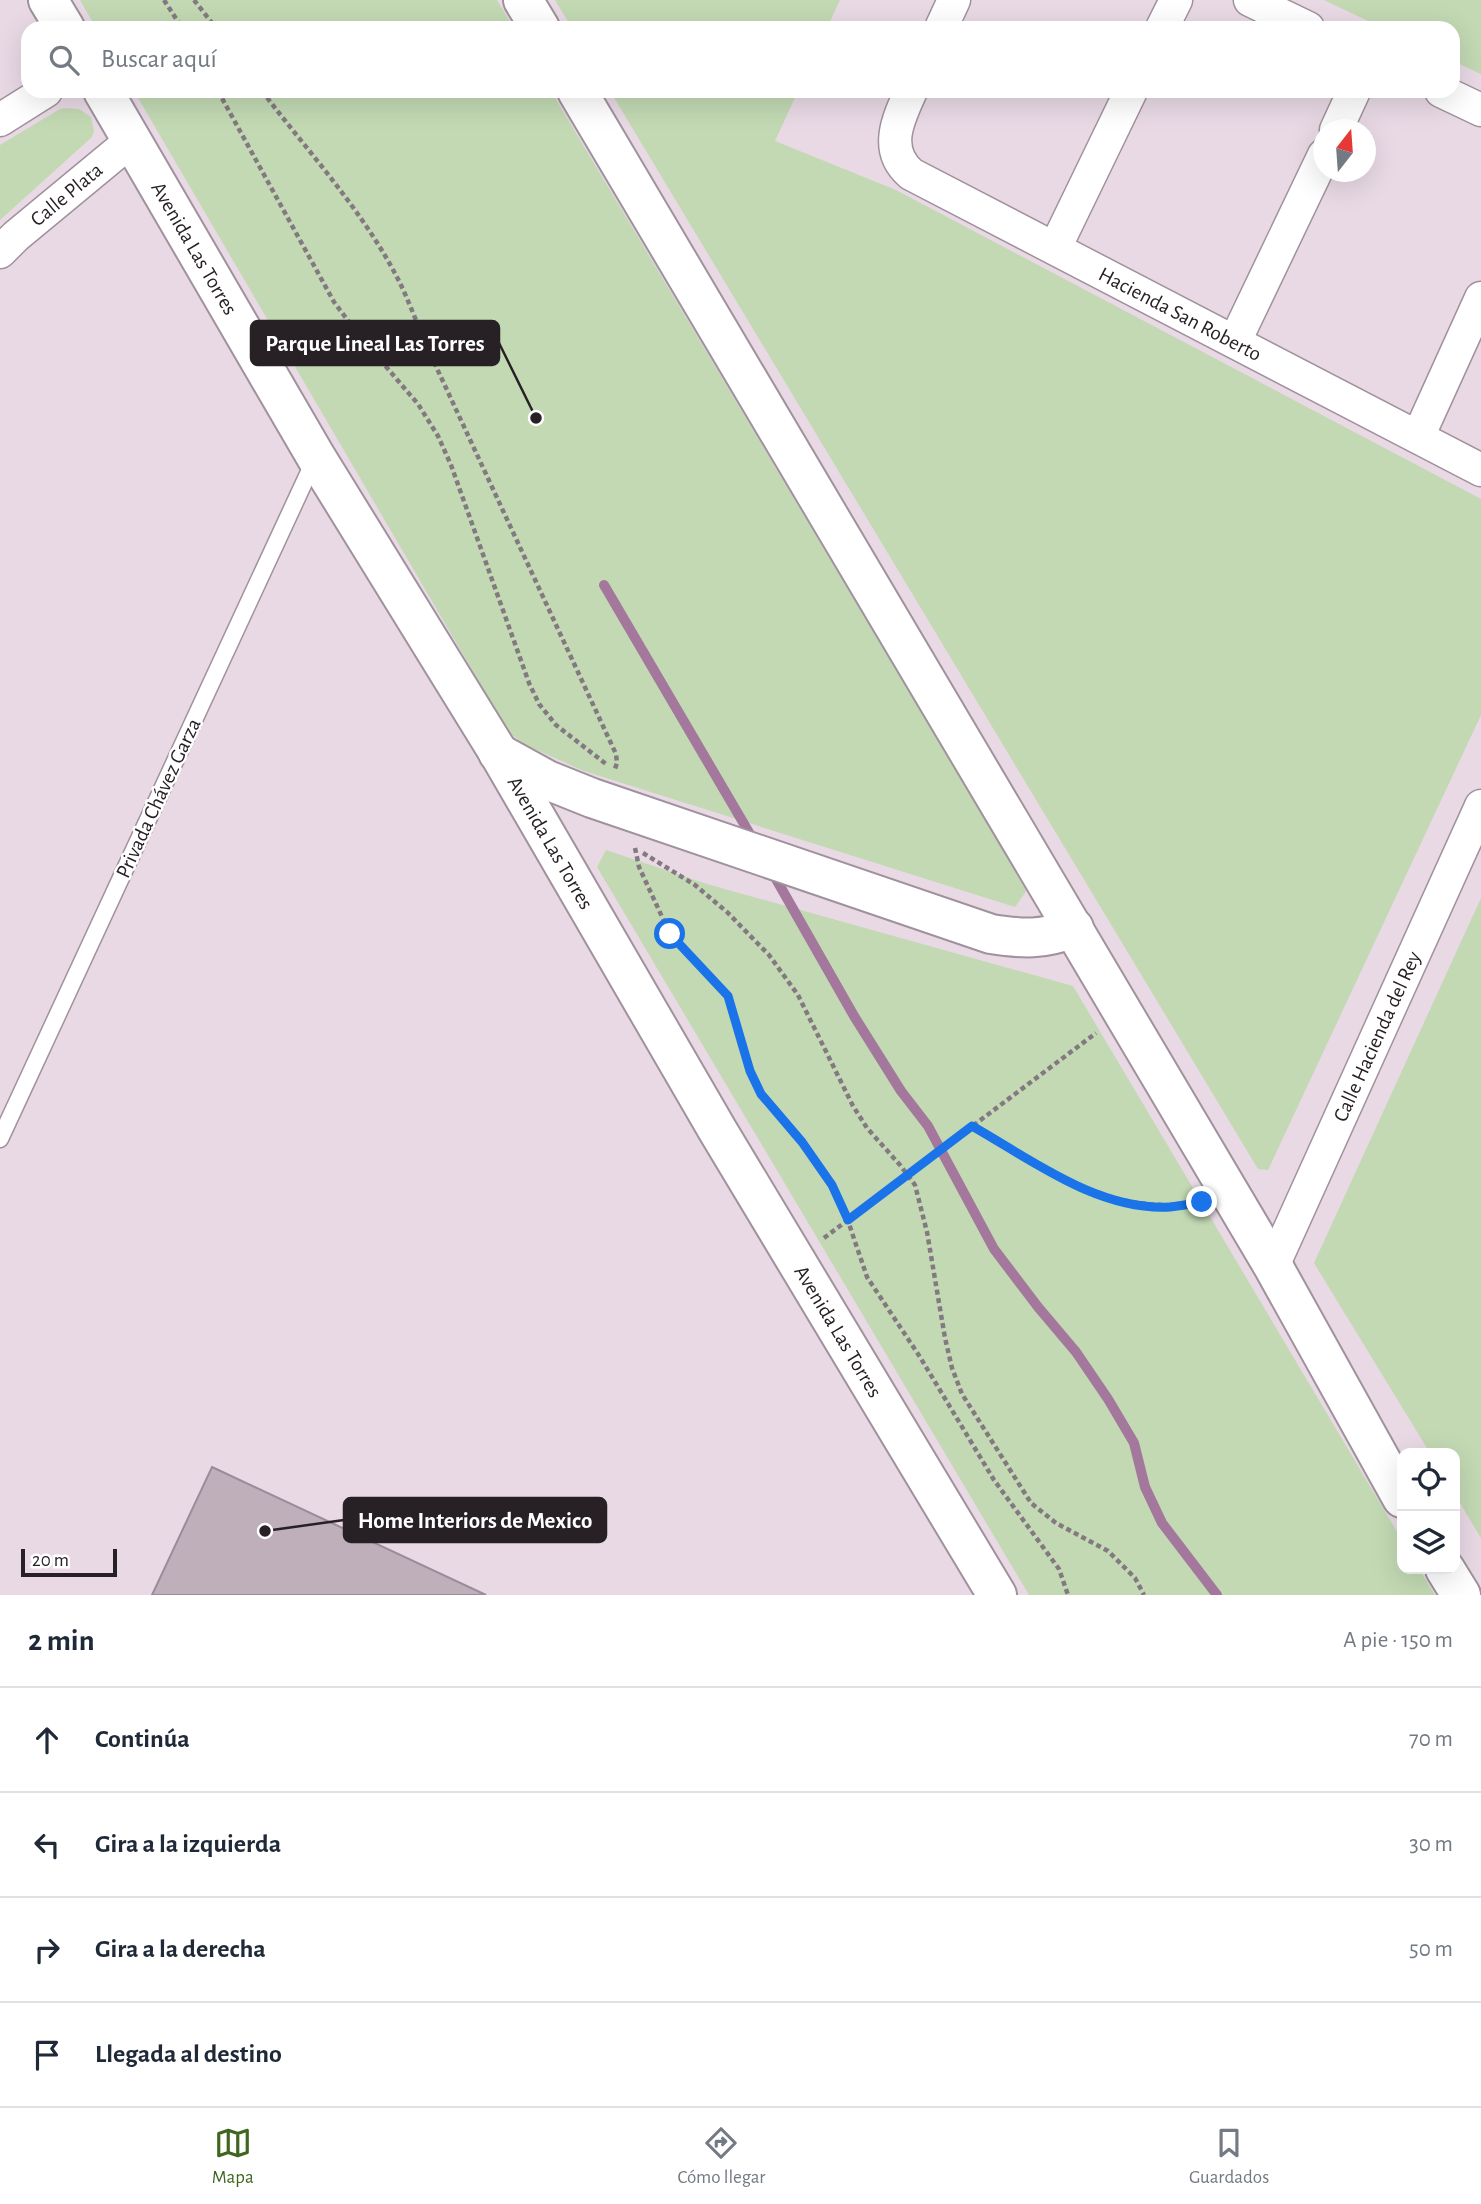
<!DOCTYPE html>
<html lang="es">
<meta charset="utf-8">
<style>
:root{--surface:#fff;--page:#f2f2f3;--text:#1f2937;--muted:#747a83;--line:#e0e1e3;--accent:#3f651f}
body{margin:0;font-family:"Alegreya Sans",sans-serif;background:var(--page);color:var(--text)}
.controls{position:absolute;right:21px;bottom:21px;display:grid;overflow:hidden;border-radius:14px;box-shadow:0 7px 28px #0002}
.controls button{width:63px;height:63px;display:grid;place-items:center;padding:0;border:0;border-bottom:2px solid var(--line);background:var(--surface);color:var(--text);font:35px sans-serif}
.compass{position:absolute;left:1313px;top:119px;width:63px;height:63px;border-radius:50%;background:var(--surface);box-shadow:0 7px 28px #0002;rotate:17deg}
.scale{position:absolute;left:21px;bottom:18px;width:96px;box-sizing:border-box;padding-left:7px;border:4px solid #272125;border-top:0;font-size:19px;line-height:24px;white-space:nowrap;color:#272125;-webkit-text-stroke:5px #fff;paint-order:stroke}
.stop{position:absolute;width:21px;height:21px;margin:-16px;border:5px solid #1a73e8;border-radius:50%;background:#fff}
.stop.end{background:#1a73e8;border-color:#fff;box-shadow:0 2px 7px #0008}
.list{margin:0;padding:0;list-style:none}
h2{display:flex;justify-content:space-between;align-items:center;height:91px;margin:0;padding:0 28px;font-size:30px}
h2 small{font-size:23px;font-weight:400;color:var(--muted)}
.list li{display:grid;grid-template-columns:46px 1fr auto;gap:21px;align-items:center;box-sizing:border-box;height:105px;padding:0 28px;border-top:2px solid var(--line)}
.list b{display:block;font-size:26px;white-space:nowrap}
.list em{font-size:23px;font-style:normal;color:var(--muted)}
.icon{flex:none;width:38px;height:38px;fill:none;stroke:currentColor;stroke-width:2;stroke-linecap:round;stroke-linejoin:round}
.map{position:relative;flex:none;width:1481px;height:1595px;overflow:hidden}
.search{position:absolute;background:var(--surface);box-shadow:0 7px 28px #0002;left:21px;right:21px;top:21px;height:77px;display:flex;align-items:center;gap:18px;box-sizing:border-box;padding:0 24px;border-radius:21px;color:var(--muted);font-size:26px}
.sheet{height:511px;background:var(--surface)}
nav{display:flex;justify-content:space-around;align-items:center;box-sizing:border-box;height:98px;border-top:2px solid var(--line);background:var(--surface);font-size:19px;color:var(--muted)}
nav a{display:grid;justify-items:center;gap:4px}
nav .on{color:var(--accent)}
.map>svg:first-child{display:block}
.green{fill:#c2d9b3}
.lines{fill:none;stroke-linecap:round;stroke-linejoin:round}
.stream{stroke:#a4779c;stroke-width:10}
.building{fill:#beafbb;stroke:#9a8c98;stroke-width:2}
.service-casing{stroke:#a0929d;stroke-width:19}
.minor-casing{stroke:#a0929d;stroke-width:35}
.tertiary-casing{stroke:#a0929d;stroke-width:42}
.path{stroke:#847981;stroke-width:4.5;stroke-dasharray:5 3.5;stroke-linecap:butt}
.service{stroke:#fff;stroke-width:16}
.minor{stroke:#fff;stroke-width:32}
.tertiary{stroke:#fff;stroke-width:38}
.route{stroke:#1a73e8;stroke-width:9}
.labels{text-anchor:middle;stroke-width:5;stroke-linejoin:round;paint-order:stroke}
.street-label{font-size:21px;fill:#272125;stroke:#fff}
.leader{fill:none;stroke:#272125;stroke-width:2.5}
.callout-dot{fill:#272125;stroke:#fff;stroke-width:2.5}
.callout{fill:#272125;stroke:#272125;stroke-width:2.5}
.callout-label{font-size:23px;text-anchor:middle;font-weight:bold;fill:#fff}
</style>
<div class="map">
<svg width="1481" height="1595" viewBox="0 0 1481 1595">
<rect width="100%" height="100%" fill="#e8d9e5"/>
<path class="green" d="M80,0h417l17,28h-418z
M555,0h285l-13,28h-255z
M1324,0h157v74l-28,-13v-33h-70z
M134,91h417l476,799 -12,17 -431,-136 -58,-26 -17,-12z
M610,91h188l-23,50 121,49 585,309v216l-213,455 -10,-1z
M66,108l13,1 12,8 3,14 -2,6 -92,83v-75l60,-36z
M606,850l101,34 366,102 329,554v29h17l16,26h-406l-432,-728z
M1481,898v640l-26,-43v-42h-25l-116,-190z"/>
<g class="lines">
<path class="stream" d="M604,585l150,256
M772,872l82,144 47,75 27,35 66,123 44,58 38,45 32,47 26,44 11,44 17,36 55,72"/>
</g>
<path class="building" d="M212,1467l274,128h-334z"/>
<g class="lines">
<defs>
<path id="service" d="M0,1139l315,-680"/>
<g id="minor">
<path d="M1250,0l58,28"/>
<path d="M941,28l13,-28"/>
<path d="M1162,28l14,-28"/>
<path id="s1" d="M911,91c-13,28 -28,59 0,83l570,296"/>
<path d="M1441,91l40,19"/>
<path d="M0,120l46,-29"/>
<path d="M1336,130l18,-39"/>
<path d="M1055,248l76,-157"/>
<path id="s2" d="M0,252l16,-16 116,-96"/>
<path d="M1235,341l89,-186"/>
<path d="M1418,437l63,-139"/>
<path id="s3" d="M1273,1266l208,-460"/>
</g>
<g id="tertiary">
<path d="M48,0l17,28"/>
<path d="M523,0l17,28"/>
<path id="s4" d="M103,91l213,366 182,295 220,379 279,464"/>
<path d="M577,91l696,1175 129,232"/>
<path d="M498,753l49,27 45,18 399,136c33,5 51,6 83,-6"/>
<path d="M1445,1569l16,26"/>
</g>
</defs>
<use href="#service" class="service-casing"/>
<use href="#minor" class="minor-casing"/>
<use href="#tertiary" class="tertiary-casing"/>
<path class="path" d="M164,0l18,28
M194,0l22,28
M218,91l116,211 24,32 60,70 20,32 13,29 78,218 10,21 17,21 50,39
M262,91c47,62 103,122 138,192 10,21 18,43 27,64l189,407 1,9 -2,6
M635,848l4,19 31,67 58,62 22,75 11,23 41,48 30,42 13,28 22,65 53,80 74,123 65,89 9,26
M643,853l52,32 32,27 42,43 29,40 55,111 14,22 33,37 15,20 12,47 18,106 7,30 10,26 69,109 25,20 52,28 27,27 9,17
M972,1126c77,44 133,89 225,77
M824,1238l272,-205"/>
<use href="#service" class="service"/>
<use href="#minor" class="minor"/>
<use href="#tertiary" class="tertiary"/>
</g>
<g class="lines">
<path class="route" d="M670,934l58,62 22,75 11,23 41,48 30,43 16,35 124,-94c60,34 126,85 198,81 10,-1 21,-3 32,-5"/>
</g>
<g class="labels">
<g class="street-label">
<text dy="7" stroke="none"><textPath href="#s2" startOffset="88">Calle Plata</textPath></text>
<text dy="7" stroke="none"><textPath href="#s4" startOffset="182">Avenida Las Torres</textPath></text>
<text dy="7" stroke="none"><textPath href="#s1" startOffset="394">Hacienda San Roberto</textPath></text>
<text transform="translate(158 798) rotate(-65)" y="7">Privada Chávez Garza</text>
<text dy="7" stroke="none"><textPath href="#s4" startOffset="875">Avenida Las Torres</textPath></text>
<text dy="7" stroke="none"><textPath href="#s3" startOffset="252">Calle Hacienda del Rey</textPath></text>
<text dy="7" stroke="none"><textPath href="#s4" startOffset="1442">Avenida Las Torres</textPath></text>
</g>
</g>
<path class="leader" d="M536 418L499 343M265 1531L344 1520"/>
<g class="callout-dot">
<circle cx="536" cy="418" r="7"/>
<circle cx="265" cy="1531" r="7"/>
</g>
<g class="callout">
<rect x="251" y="321" width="248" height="44" rx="7"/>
<rect x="344" y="1498" width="262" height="44" rx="7"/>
</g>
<g class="callout-label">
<text x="375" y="351">Parque Lineal Las Torres</text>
<text x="475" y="1528">Home Interiors de Mexico</text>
</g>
</svg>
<div class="controls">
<button><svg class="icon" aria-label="locate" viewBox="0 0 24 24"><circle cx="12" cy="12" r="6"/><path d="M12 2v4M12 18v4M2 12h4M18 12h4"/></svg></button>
<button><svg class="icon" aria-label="layers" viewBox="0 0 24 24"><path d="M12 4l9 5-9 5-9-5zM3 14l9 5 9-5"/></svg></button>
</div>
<svg class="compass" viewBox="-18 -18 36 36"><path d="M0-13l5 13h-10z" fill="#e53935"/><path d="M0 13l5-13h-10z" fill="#747a83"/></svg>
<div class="scale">20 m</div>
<div class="stop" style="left:670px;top:934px"></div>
<div class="stop end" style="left:1202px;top:1202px"></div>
<div class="search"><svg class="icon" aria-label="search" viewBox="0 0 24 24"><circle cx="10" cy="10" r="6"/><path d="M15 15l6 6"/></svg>Buscar aquí</div>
</div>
<section class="sheet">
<h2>2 min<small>A pie · 150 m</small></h2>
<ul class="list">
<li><svg class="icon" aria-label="ahead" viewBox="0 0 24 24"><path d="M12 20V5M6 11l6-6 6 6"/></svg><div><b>Continúa</b></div><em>70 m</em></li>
<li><svg class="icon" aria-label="left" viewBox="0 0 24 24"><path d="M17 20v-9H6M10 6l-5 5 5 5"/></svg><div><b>Gira a la izquierda</b></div><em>30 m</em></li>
<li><svg class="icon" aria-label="right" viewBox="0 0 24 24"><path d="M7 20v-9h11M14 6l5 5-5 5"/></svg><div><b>Gira a la derecha</b></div><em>50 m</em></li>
<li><svg class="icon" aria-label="arrive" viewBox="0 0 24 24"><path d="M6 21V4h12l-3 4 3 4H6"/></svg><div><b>Llegada al destino</b></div></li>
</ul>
</section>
<nav>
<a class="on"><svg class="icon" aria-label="map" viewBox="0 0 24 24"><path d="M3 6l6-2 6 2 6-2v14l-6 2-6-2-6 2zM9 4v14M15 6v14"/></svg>Mapa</a>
<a><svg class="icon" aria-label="directions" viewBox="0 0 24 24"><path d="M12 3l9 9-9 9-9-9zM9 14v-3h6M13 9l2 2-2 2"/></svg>Cómo llegar</a>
<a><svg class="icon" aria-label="saved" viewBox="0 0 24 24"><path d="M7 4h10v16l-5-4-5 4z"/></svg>Guardados</a>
</nav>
